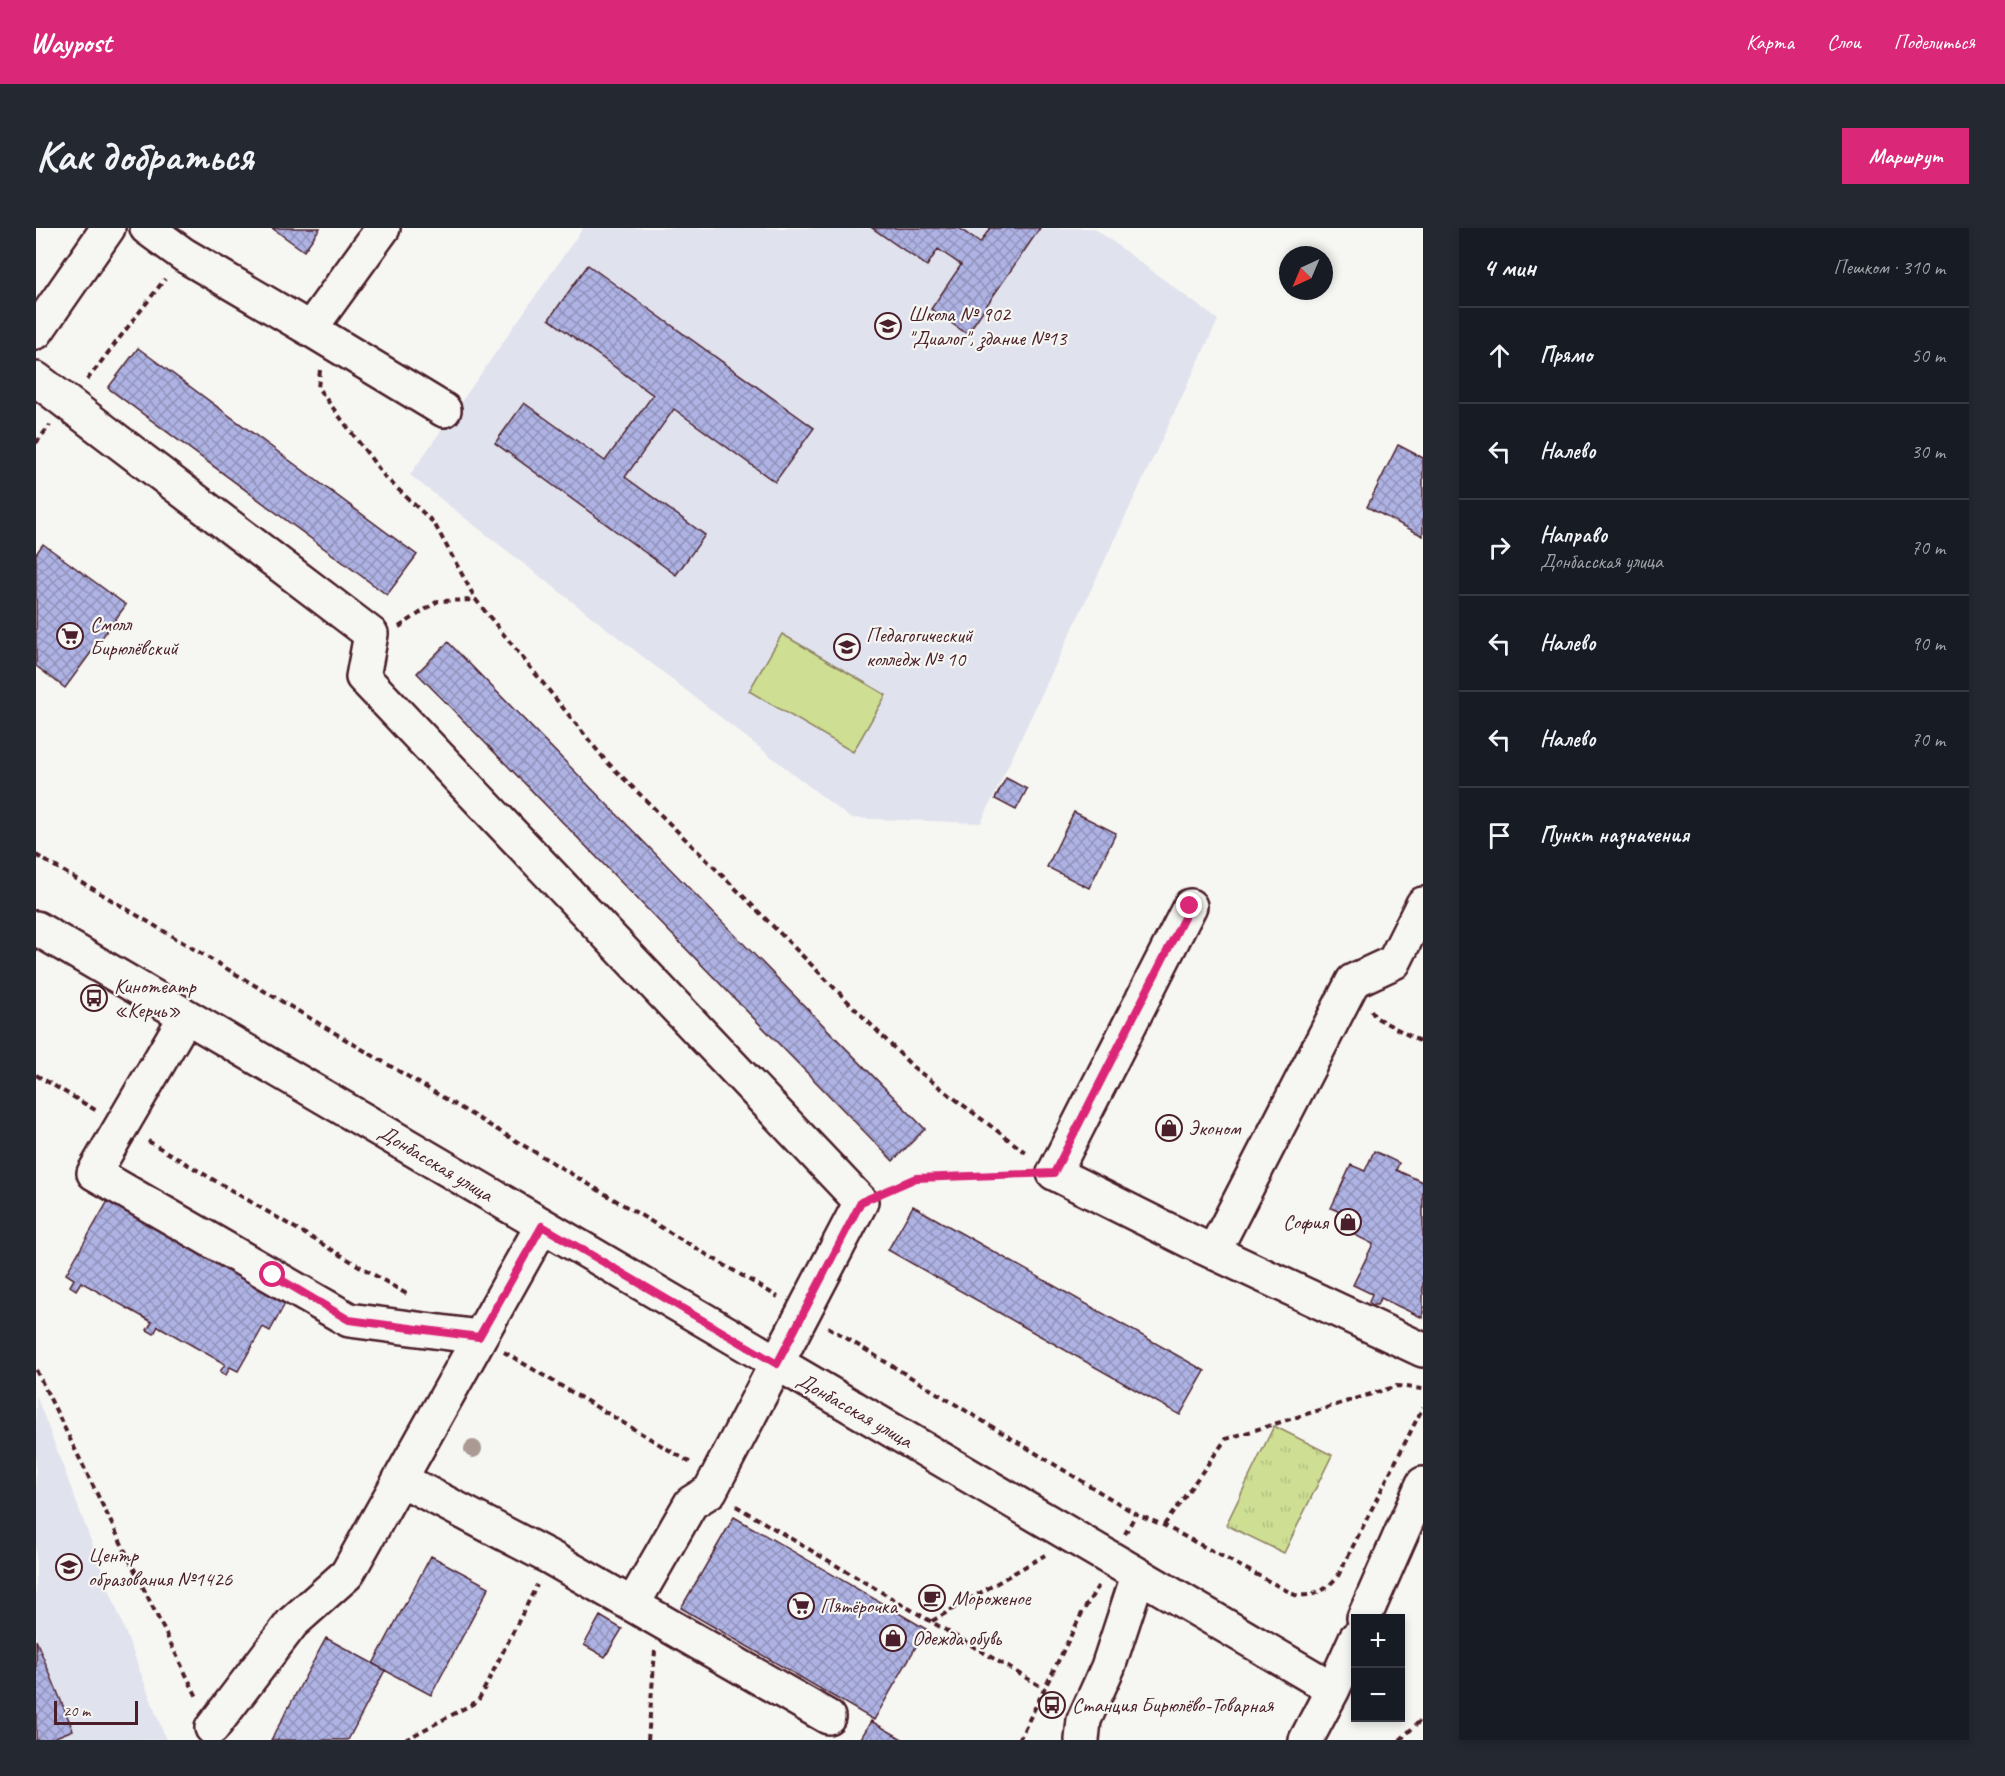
<!DOCTYPE html>
<html lang="ru">
<meta charset="utf-8">
<style>
:root{--surface:#171b24;--page:#242831;--text:#f1f3f6;--muted:#9ea1a6;--line:#363941;--accent:#db2777}
body{margin:0;font-family:Caveat,sans-serif;background:var(--page);color:var(--text)}
.controls{position:absolute;right:18px;bottom:18px;display:grid;overflow:hidden;border-radius:0px;box-shadow:0 3px 9px #0003}
.controls button{width:54px;height:54px;display:grid;place-items:center;padding:0;border:0;border-bottom:2px solid var(--line);background:var(--surface);color:var(--text);font:30px sans-serif}
.compass{position:absolute;left:1243px;top:18px;width:54px;height:54px;border-radius:50%;background:var(--surface);box-shadow:0 3px 9px #0003;rotate:224deg}
.scale{position:absolute;left:18px;bottom:15px;width:84px;box-sizing:border-box;padding-left:6px;border:3px solid #4a1f2b;border-top:0;font-size:16px;line-height:21px;white-space:nowrap;color:#4a1f2b;-webkit-text-stroke:4px #f6f6f2;paint-order:stroke}
.stop{position:absolute;width:18px;height:18px;margin:-14px;border:4px solid #db2777;border-radius:50%;background:#fff}
.stop.end{background:#db2777;border-color:#fff;box-shadow:0 2px 6px #0008}
.list{margin:0;padding:0;list-style:none}
h2{display:flex;justify-content:space-between;align-items:center;height:78px;margin:0;padding:0 24px;font-size:26px}
h2 small{font-size:20px;font-weight:400;color:var(--muted)}
.list li{display:grid;grid-template-columns:39px 1fr auto;gap:18px;align-items:center;box-sizing:border-box;height:96px;padding:0 24px;border-top:2px solid var(--line)}
.list b{display:block;font-size:22px;white-space:nowrap}
.list p{margin:0;font-size:20px;white-space:nowrap;color:var(--muted)}
.list em{font-size:20px;font-style:normal;color:var(--muted)}
.icon{flex:none;width:33px;height:33px;fill:none;stroke:currentColor;stroke-width:2;stroke-linecap:round;stroke-linejoin:round}
.map{position:relative;flex:none;width:1387px;height:1512px;overflow:hidden;border-radius:0px}
header{display:flex;align-items:center;gap:36px;box-sizing:border-box;height:84px;padding:0 30px;background:var(--accent);color:#fff}
header strong{font-size:28px}
nav{display:flex;gap:33px;margin-inline-start:auto;font-size:21px}
.intro{display:flex;align-items:center;justify-content:space-between;box-sizing:border-box;height:144px;padding:0 36px}
h1{margin:0;font-size:42px}
.button{padding:15px 27px;border-radius:0px;background:var(--accent);color:#fff;font-size:21px;font-weight:700}
main{display:flex;gap:36px;padding:0 36px}
aside{flex:1;background:var(--surface);border-radius:0px;box-shadow:0 3px 9px #0003}
.map>svg:first-child{display:block}
.built{fill:#e0e2ee}
.park{fill:url(#park-tufts);stroke:#8c7f5f;stroke-width:1.5}
.garden{fill:#cedf93;stroke:#8c7f5f;stroke-width:1.5}
.building{fill:url(#building-cross-hatch);stroke:#4a1f2b;stroke-width:1.5}
.lines{fill:none;stroke-linecap:round;stroke-linejoin:round}
.minor-casing{stroke:#4a1f2b;stroke-width:38}
.path{stroke:#4a1f2b;stroke-width:4;stroke-dasharray:6 4.5;stroke-linecap:butt}
.minor{stroke:#f6f6f2;stroke-width:33}
.tree{fill:#aa9a93}
.route{stroke:#db2777;stroke-width:8}
.labels{text-anchor:middle;stroke-width:4.5;stroke-linejoin:round;paint-order:stroke}
.poi-label{font-size:21px;fill:#4a1f2b;stroke:#f6f6f2;text-anchor:start}
.street-label{font-size:21px;fill:#4a1f2b;stroke:#f6f6f2}
</style>
<header>
<strong>Waypost</strong>
<nav><a>Карта</a><a>Слои</a><a>Поделиться</a></nav>
</header>
<div class="intro"><h1>Как добраться</h1><a class="button">Маршрут</a></div>
<main>
<div class="map">
<svg width="1387" height="1512" viewBox="0 0 1387 1512">
<defs>
<pattern id="park-tufts" width="24" height="20" patternUnits="userSpaceOnUse" patternTransform="scale(1.5)"><rect width="24" height="20" fill="#cedf93"/><path d="M3 7l-1-3M5 7V3M7 7l1-3M15 17l-1-3M17 17v-4M19 17l1-3" fill="none" stroke="#b2bf7f"/></pattern>
<pattern id="building-cross-hatch" width="8" height="8" patternUnits="userSpaceOnUse" patternTransform="scale(1.5)"><rect width="8" height="8" fill="#aeb3e4"/><path d="M0 0l8 8M0 8l8-8" fill="none" stroke="#9091b9"/></pattern>
</defs>
<rect width="100%" height="100%" fill="#f6f6f2"/>
<filter id="ink" filterUnits="userSpaceOnUse"><feTurbulence type="fractalNoise" baseFrequency=".0167" numOctaves="2"/><feDisplacementMap in="SourceGraphic" scale="12" xChannelSelector="R" yChannelSelector="G"/><feConvolveMatrix kernelMatrix="1 2 1 2 8 2 1 2 1" color-interpolation-filters="sRGB"/></filter>
<g filter="url(#ink)">
<path class="built" d="M547,0h511l124,92 -237,503 -131,-5 -440,-343z
M0,1167l130,345h-130z"/>
<path class="park" d="M1238,1198l58,29 -48,98 -58,-28z"/>
<path class="garden" d="M746,406l104,61 -33,57 -104,-61z"/>
<path class="building" d="M236,0h48l-16,23z
M836,0h87l21,15 10,-15h50l-73,106 -36,-25 30,-44 -23,-16 -11,17z
M552,37l226,163 -39,54 -101,-73 -49,68 80,58 -29,40 -181,-132 29,-40 81,58 48,-66 -104,-76z
M102,120l279,207 -30,40 -279,-207z
M1362,217l25,13v78l-56,-29z
M7,316l83,61 -61,83 -29,-22v-112z
M412,414l477,487 -32,32 -476,-488z
M970,550l21,11 -11,21 -21,-11z
M1038,584l42,21 -27,55 -42,-21z
M1338,923l25,12 -3,7 27,12v136l-42,-20 -4,7h-5l-3,-3 3,-8 -19,-9 20,-41 -34,-17 6,-13 -14,-6 20,-43 14,6z
M72,973l132,75 2,-5 50,20 -22,40 -7,-4 -25,44 -8,-4 -4,8 -6,-3 5,-8 -67,-38 -4,8 -7,-4 5,-8 -71,-40 -5,8 -6,-4 4,-7 -8,-5z
M877,978l292,165 -25,44 -292,-165z
M698,1289l192,112 -52,91 -193,-112z
M395,1328l58,31 -58,108 -58,-31z
M564,1388l22,13 -17,28 -21,-12z
M290,1410l59,32 -37,70h-77z
M0,1412l37,90 -25,10h-12z
M835,1493l33,19h-44z"/>
<g class="lines">
<defs>
<path id="minor" d="M111,0l37,27 126,74 73,-101
M274,101l134,81
M0,104l72,-104
M0,151l335,255 -8,43 498,525 -151,289 -19,12 -58,101
M1154,678l-136,267 138,69 231,108
M0,700l1297,761
M150,788l-92,157 255,147 130,17
M1178,1023l139,-270 41,-19 29,-58
M364,1251l151,79 277,159
M1328,1390l59,-134
M176,1500l80,-105 55,-49 195,-348
M1046,1512l2,-20 24,-53 30,-91
M1270,1512l27,-51 23,-51"/>
</defs>
<use href="#minor" class="minor-casing"/>
<path class="path" d="M284,142l-2,18 67,89 49,46 42,77
M51,152l78,-101
M0,215l14,-18
M363,399l39,-26 38,-1 129,160 131,129 177,178 116,88
M0,627l742,442
M1335,782l4,7 48,26
M0,847l61,36
M112,913l262,155
M850,963l30,-13 110,-4
M792,1099l308,187 27,11 132,70c20,2 30,-4 43,-19l85,-169
M468,1124l187,111
M0,1142l161,327
M700,1278l309,183
M1128,1297l62,-86 171,-53 26,3
M1089,1306l11,-20
M896,1393l113,-66
M369,1512l73,-39 59,-116
M612,1512l7,-89
M983,1512l62,-125 17,-29
M1364,1512l23,-22"/>
<use href="#minor" class="minor"/>
</g>
<circle class="tree" cx="437" cy="1221" r="9"/>
</g>
<g class="lines" filter="url(#ink)">
<path class="route" d="M237,1047l76,45 130,17 63,-111 235,138 84,-162 55,-24 138,-5 136,-267"/>
</g>
<defs>
<symbol id="school-ring" viewBox="-11 -11 22 22"><circle r="9.5" fill="#f6f6f2" stroke="#4a1f2b" stroke-width="1.5"/><path d="M0-5L7-2L0 1L-7-2ZM-4 1L0 2.5L4 1V4Q0 6-4 4Z" fill="#4a1f2b"/></symbol>
<symbol id="supermarket-ring" viewBox="-11 -11 22 22"><circle r="9.5" fill="#f6f6f2" stroke="#4a1f2b" stroke-width="1.5"/><path d="M-6-5.5h2.5l.6 2H6L4.5 2H-2.5L-4.4-4H-6ZM-1.5 3.2a1.3 1.3 0 1 0 .1 0ZM3 3.2a1.3 1.3 0 1 0 .1 0Z" fill="#4a1f2b"/></symbol>
<symbol id="university-ring" viewBox="-11 -11 22 22"><circle r="9.5" fill="#f6f6f2" stroke="#4a1f2b" stroke-width="1.5"/><path d="M0-5L7-2L0 1L-7-2ZM-4 1L0 2.5L4 1V4Q0 6-4 4Z" fill="#4a1f2b"/></symbol>
<symbol id="bus-ring" viewBox="-11 -11 22 22"><circle r="9.5" fill="#f6f6f2" stroke="#4a1f2b" stroke-width="1.5"/><path d="M-5-6H5V4H4V6H2V4H-2V6H-4V4H-5ZM-3.5-4V0h7V-4ZM-3.5 1.2v1.5H-2V1.2ZM2 1.2v1.5H3.5V1.2Z" fill="#4a1f2b"/></symbol>
<symbol id="shop-ring" viewBox="-11 -11 22 22"><circle r="9.5" fill="#f6f6f2" stroke="#4a1f2b" stroke-width="1.5"/><path d="M-5-2.5h2.3a2.7 3.5 0 0 1 5.4 0H5L5.5 6h-11ZM-1.5-2.5h3a1.5 2.3 0 0 0-3 0Z" fill="#4a1f2b"/></symbol>
<symbol id="cafe-ring" viewBox="-11 -11 22 22"><circle r="9.5" fill="#f6f6f2" stroke="#4a1f2b" stroke-width="1.5"/><path d="M-5.5-4.5H6V0H3Q3 3.5 0 3.5H-2.5Q-5.5 3.5-5.5 0ZM3-3.2v2h1.7v-2ZM-6 4.5H4V6H-6Z" fill="#4a1f2b"/></symbol>
</defs>
<g fill-rule="evenodd">
<use href="#school-ring" x="837" y="83" width="30" height="30"/>
<use href="#supermarket-ring" x="19" y="393" width="30" height="30"/>
<use href="#university-ring" x="796" y="404" width="30" height="30"/>
<use href="#bus-ring" x="43" y="755" width="30" height="30"/>
<use href="#shop-ring" x="1118" y="885" width="30" height="30"/>
<use href="#shop-ring" x="1297" y="979" width="30" height="30"/>
<use href="#school-ring" x="18" y="1324" width="30" height="30"/>
<use href="#cafe-ring" x="881" y="1355" width="30" height="30"/>
<use href="#supermarket-ring" x="750" y="1363" width="30" height="30"/>
<use href="#shop-ring" x="842" y="1395" width="30" height="30"/>
<use href="#bus-ring" x="1001" y="1462" width="30" height="30"/>
</g>
<g class="labels">
<g class="poi-label">
<text x="872" y="93">Школа № 902<tspan x="872" dy="24">"Диалог", здание №13</tspan></text>
<text x="54" y="403">Смолл<tspan x="54" dy="24">Бирюлёвский</tspan></text>
<text x="830" y="414">Педагогический<tspan x="830" dy="24">колледж № 10</tspan></text>
<text x="78" y="765">Кинотеатр<tspan x="78" dy="24">«Керчь»</tspan></text>
<text x="1152" y="907">Эконом</text>
<text x="1292" y="1001" text-anchor="end">София</text>
<text x="52" y="1334">Центр<tspan x="52" dy="24">образования №1426</tspan></text>
<text x="916" y="1377">Мороженое</text>
<text x="784" y="1385">Пятёрочка</text>
<text x="876" y="1417">Одежда обувь</text>
<text x="1036" y="1484">Станция Бирюлёво-Товарная</text>
</g>
<g class="street-label">
<text transform="translate(400 935) rotate(31)" y="7">Донбасская улица</text>
<text transform="translate(819 1182) rotate(30)" y="7">Донбасская улица</text>
</g>
</g>
</svg>
<div class="controls">
<button>+</button>
<button>−</button>
</div>
<svg class="compass" viewBox="-18 -18 36 36"><path d="M0-13l5 13h-10z" fill="#e53935"/><path d="M0 13l5-13h-10z" fill="#9ea1a6"/></svg>
<div class="scale">20 m</div>
<div class="stop" style="left:237px;top:1047px"></div>
<div class="stop end" style="left:1154px;top:678px"></div>
</div>
<aside>
<h2>4 мин<small>Пешком · 310 m</small></h2>
<ul class="list">
<li><svg class="icon" aria-label="ahead" viewBox="0 0 24 24"><path d="M12 20V5M6 11l6-6 6 6"/></svg><div><b>Прямо</b></div><em>50 m</em></li>
<li><svg class="icon" aria-label="left" viewBox="0 0 24 24"><path d="M17 20v-9H6M10 6l-5 5 5 5"/></svg><div><b>Налево</b></div><em>30 m</em></li>
<li><svg class="icon" aria-label="right" viewBox="0 0 24 24"><path d="M7 20v-9h11M14 6l5 5-5 5"/></svg><div><b>Направо</b><p>Донбасская улица</p></div><em>70 m</em></li>
<li><svg class="icon" aria-label="left" viewBox="0 0 24 24"><path d="M17 20v-9H6M10 6l-5 5 5 5"/></svg><div><b>Налево</b></div><em>90 m</em></li>
<li><svg class="icon" aria-label="left" viewBox="0 0 24 24"><path d="M17 20v-9H6M10 6l-5 5 5 5"/></svg><div><b>Налево</b></div><em>70 m</em></li>
<li><svg class="icon" aria-label="arrive" viewBox="0 0 24 24"><path d="M6 21V4h12l-3 4 3 4H6"/></svg><div><b>Пункт назначения</b></div></li>
</ul>
</aside>
</main>
